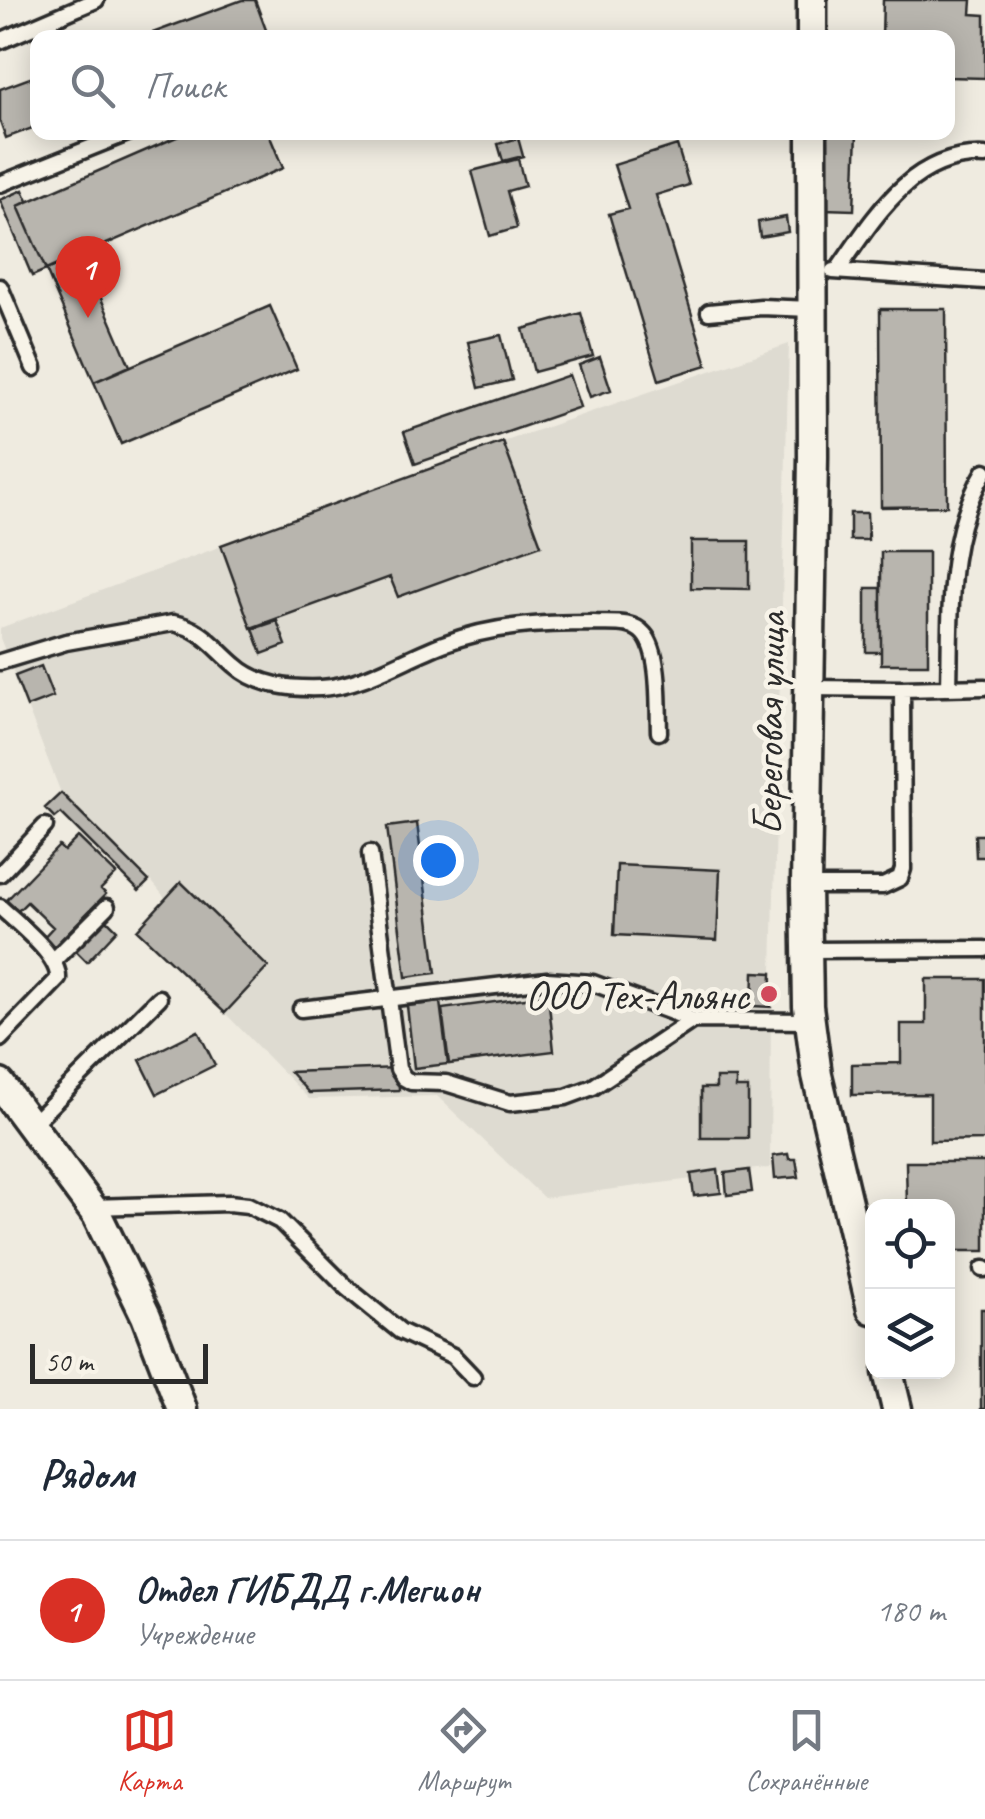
<!DOCTYPE html>
<html lang="ru">
<meta charset="utf-8">
<style>
:root{--surface:#fff;--page:#f6f6f7;--text:#1f2937;--muted:#747a83;--line:#e0e1e3;--accent:#d93025}
body{margin:0;font-family:Caveat,sans-serif;background:var(--page);color:var(--text)}
.controls{position:absolute;right:30px;bottom:30px;display:grid;overflow:hidden;border-radius:20px;box-shadow:0 5px 25px #0003}
.controls button{width:90px;height:90px;display:grid;place-items:center;padding:0;border:0;border-bottom:2px solid var(--line);background:var(--surface);color:var(--text);font:50px sans-serif}
.scale{position:absolute;left:30px;bottom:25px;width:178px;box-sizing:border-box;padding-left:10px;border:5px solid #2b2b2b;border-top:0;font-size:28px;line-height:35px;white-space:nowrap;color:#2b2b2b;-webkit-text-stroke:8px #f7f3e8;paint-order:stroke}
.you{position:absolute;left:438px;top:860px;width:35px;height:35px;margin:-25px;border:8px solid #fff;border-radius:50%;background:#1a73e8;box-shadow:0 0 0 15px #1a73e833}
.badge{display:grid;place-items:center;width:65px;height:65px;border-radius:50%;background:var(--accent);color:#fff;font-size:32px;font-weight:700}
.pin{position:absolute;translate:-50% -82px;filter:drop-shadow(0 2px 5px #0008)}
.pin::after{content:'';position:absolute;top:52px;width:35px;height:30px;background:inherit;clip-path:polygon(0 0,100% 0,50% 100%)}
.list{margin:0;padding:0;list-style:none}
h2{display:flex;justify-content:space-between;align-items:center;height:130px;margin:0;padding:0 40px;font-size:42px}
h2 small{font-size:32px;font-weight:400;color:var(--muted)}
.list li{display:grid;grid-template-columns:65px 1fr auto;gap:30px;align-items:center;box-sizing:border-box;height:140px;padding:0 40px;border-top:2px solid var(--line)}
.list b{display:block;font-size:38px;white-space:nowrap}
.list p{margin:0;font-size:32px;white-space:nowrap;color:var(--muted)}
.list em{font-size:32px;font-style:normal;color:var(--muted)}
.icon{flex:none;width:55px;height:55px;fill:none;stroke:currentColor;stroke-width:2;stroke-linecap:round;stroke-linejoin:round}
.map{position:relative;flex:none;width:985px;height:1409px;overflow:hidden}
.search{position:absolute;background:var(--surface);box-shadow:0 5px 25px #0003;left:30px;right:30px;top:30px;height:110px;display:flex;align-items:center;gap:25px;box-sizing:border-box;padding:0 35px;border-radius:20px;color:var(--muted);font-size:38px}
.sheet{height:270px;background:var(--surface)}
nav{display:flex;justify-content:space-around;align-items:center;box-sizing:border-box;height:140px;border-top:2px solid var(--line);background:var(--surface);font-size:28px;color:var(--muted)}
nav a{display:grid;justify-items:center;gap:5px}
nav .on{color:var(--accent)}
.map>svg:first-child{display:block}
.built{fill:#dedbd1}
.building{fill:#b8b5ae;stroke:#2b2b2b;stroke-width:2.5}
.lines{fill:none;stroke-linecap:round;stroke-linejoin:round}
.service-casing{stroke:#2b2b2b;stroke-width:21}
.minor-casing{stroke:#2b2b2b;stroke-width:35}
.service{stroke:#f7f3e8;stroke-width:14}
.minor{stroke:#f7f3e8;stroke-width:28}
.poi-dot{fill:#d1495b;stroke:#f7f3e8;stroke-width:4}
.labels{text-anchor:middle;stroke-width:9;stroke-linejoin:round;paint-order:stroke}
.street-label{font-size:42px;fill:#2b2b2b;stroke:#f7f3e8}
.poi-label{font-size:42px;fill:#2b2b2b;stroke:#f7f3e8;text-anchor:end}
</style>
<div class="map">
<svg width="985" height="1409" viewBox="0 0 985 1409">
<rect width="100%" height="100%" fill="#efebe0"/>
<filter id="ink" filterUnits="userSpaceOnUse"><feTurbulence type="fractalNoise" baseFrequency=".01" numOctaves="2"/><feDisplacementMap in="SourceGraphic" scale="20" xChannelSelector="R" yChannelSelector="G"/><feConvolveMatrix kernelMatrix="1 2 1 2 8 2 1 2 1" color-interpolation-filters="sRGB"/></filter>
<g filter="url(#ink)">
<path class="built" d="M789,344l-18,663 -1,161 -78,6v5l-148,19 -107,-102 -128,3 -84,-86 43,-46 -86,-84 -16,16 -17,-21 -88,-85 -61,-155v-10l503,-186z"/>
<path class="building" d="M242,0h13l14,38h-130z
M883,0h89l-1,14 14,1v63l-37,-1v-39h-66z
M38,75v51l-32,12 -6,-17v-32z
M188,132h80l15,36 -237,102 -28,-64z
M826,132h31l-3,78 -30,-1z
M518,138l5,18 -20,5 -5,-17z
M677,145l12,40 -33,10 51,170 -48,15 -50,-166 19,-5 -14,-44z
M518,159l7,27 -18,5 10,37 -27,8 -18,-65z
M23,190l5,11 -10,5 28,64 -14,6 -32,-76z
M786,217l2,15 -28,5 -2,-15z
M82,254l48,112 -36,16 -48,-112z
M270,306l27,63 -176,75 -27,-62z
M880,309h66l1,197 -66,1z
M581,313l12,43 -59,16 -11,-43z
M501,335l11,45 -33,8 -11,-46z
M600,357l11,33 -21,7 -11,-32z
M569,375l11,32 -165,57 -11,-32z
M503,442l38,103 -143,52 -8,-20 -139,51 -30,-83z
M850,513h17l1,27h-18z
M691,541h58v48l-58,-1z
M881,552h47v112h-47z
M866,588h15v64h-15z
M277,621l9,24 -24,9 -9,-25z
M41,666l12,31 -26,10 -12,-31z
M61,793l88,88 -10,10 -78,-78 -6,5 -10,-10z
M417,823l19,150 -30,4 -19,-150z
M975,835h10v22h-9z
M78,837l38,37 -15,15 5,5 -54,55 -10,-10 11,-12 -26,-25 -11,11 -11,-11 54,-56 5,5z
M617,865l103,5 -3,70 -103,-5z
M181,882l87,85 -43,46 -88,-83z
M104,917l13,13 -30,32 -14,-14z
M754,972l18,1 -1,34 -18,-1z
M926,979h59v161l-55,1v-47l-78,1v-31l49,-1v-39h25z
M548,995l6,56 -105,13 -7,-55z
M440,1002l8,62 -34,4 -7,-62z
M198,1031l17,34 -58,29 -17,-34z
M398,1068l1,22 -90,3 -19,-21z
M716,1078h20v10h12v50h-47v-50h15z
M788,1154l1,5h7l3,18 -24,2 -2,-23z
M906,1162h79v89h-37v-45h-41z
M718,1170l3,23 -27,3 -3,-22z
M749,1170l3,22 -25,3 -2,-22z
M981,1309h4v100h-4z"/>
<g class="lines">
<defs>
<path id="service" d="M0,41l96,-41
M0,184l130,-52
M833,271l152,10
M837,271c37,-53 75,-119 148,-115
M0,287l34,81
M709,312l52,-5 51,2
M0,662l66,-20 107,-19c29,5 41,24 62,42 23,21 56,24 86,23 41,-2 84,-30 122,-44 50,-19 99,-21 151,-21 17,1 38,-3 50,11 17,19 14,73 15,98
M949,688c2,-74 -4,-152 36,-217
M902,689l83,-2
M370,853l28,216 6,9 7,4 35,1 64,20 56,-6 27,-10 100,-67 116,1
M0,874l45,-48
M806,886h77l17,-8 3,-9 -1,-180 -93,-1
M0,907c17,16 60,49 58,72l-58,60
M807,950l178,-1
M54,960l53,-53
M301,1009l246,-29 46,3 100,37
M31,1125l128,-127
M91,1207l138,-4 19,2 32,16 67,67 53,43 53,25 20,21
M983,1269h2"/>
<path id="minor" d="M812,0v38
M812,132l1,325 -7,429 2,120 9,69 55,234
M0,1084l97,131 49,101 36,93
M888,1372l9,37"/>
</defs>
<use href="#service" class="service-casing"/>
<use href="#minor" class="minor-casing"/>
<use href="#service" class="service"/>
<use href="#minor" class="minor"/>
</g>
</g>
<circle class="poi-dot" cx="769" cy="994" r="10"/>
<g class="labels">
<g class="street-label">
<text transform="translate(768 724) rotate(-89)" y="15">Береговая улица</text>
</g>
<g class="poi-label">
<text x="749" y="1009">ООО Тех-Альянс</text>
</g>
</g>
</svg>
<div class="controls">
<button><svg class="icon" aria-label="locate" viewBox="0 0 24 24"><circle cx="12" cy="12" r="6"/><path d="M12 2v4M12 18v4M2 12h4M18 12h4"/></svg></button>
<button><svg class="icon" aria-label="layers" viewBox="0 0 24 24"><path d="M12 4l9 5-9 5-9-5zM3 14l9 5 9-5"/></svg></button>
</div>
<div class="scale">50 m</div>
<div class="you"></div>
<div class="pin badge" style="left:88px;top:318px">1</div>
<div class="search"><svg class="icon" aria-label="search" viewBox="0 0 24 24"><circle cx="10" cy="10" r="6"/><path d="M15 15l6 6"/></svg>Поиск</div>
</div>
<section class="sheet">
<h2>Рядом<small></small></h2>
<ul class="list">
<li><span class="badge">1</span><div><b>Отдел ГИБДД г.Мегион</b><p>Учреждение</p></div><em>180 m</em></li>
</ul>
</section>
<nav>
<a class="on"><svg class="icon" aria-label="map" viewBox="0 0 24 24"><path d="M3 6l6-2 6 2 6-2v14l-6 2-6-2-6 2zM9 4v14M15 6v14"/></svg>Карта</a>
<a><svg class="icon" aria-label="directions" viewBox="0 0 24 24"><path d="M12 3l9 9-9 9-9-9zM9 14v-3h6M13 9l2 2-2 2"/></svg>Маршрут</a>
<a><svg class="icon" aria-label="saved" viewBox="0 0 24 24"><path d="M7 4h10v16l-5-4-5 4z"/></svg>Сохранённые</a>
</nav>
